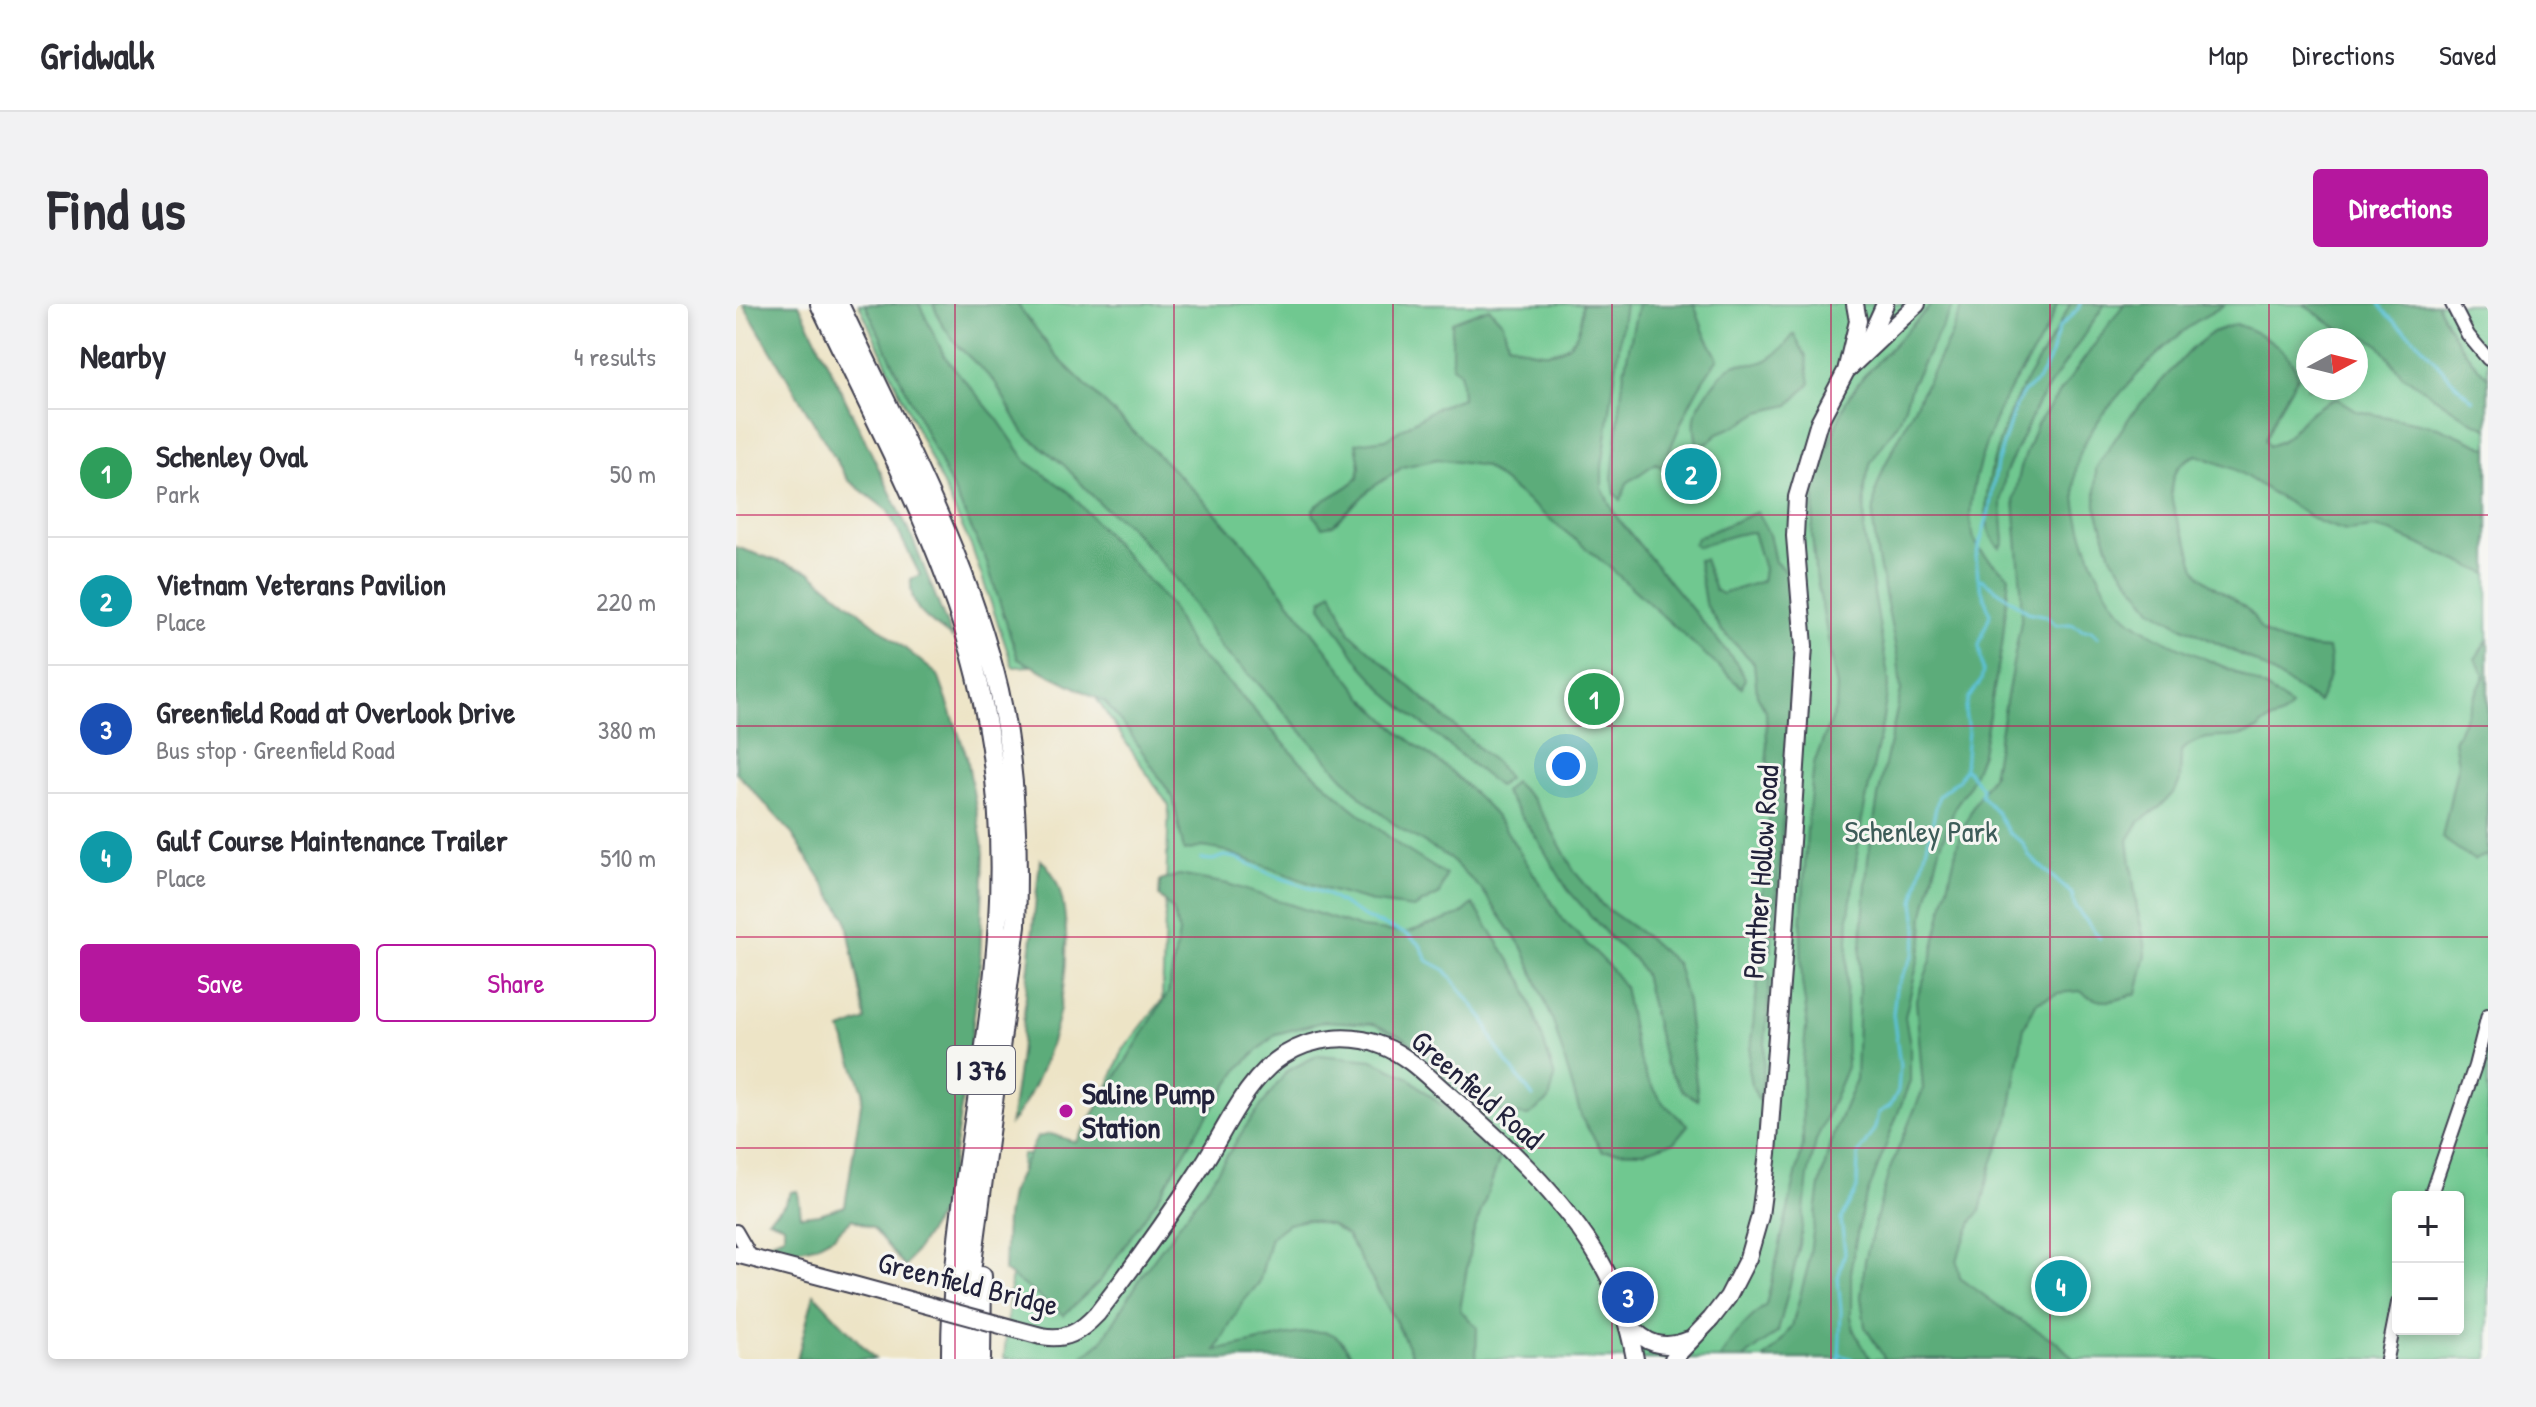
<!DOCTYPE html>
<meta charset="utf-8">
<style>
:root{--surface:#fff;--page:#f2f2f3;--text:#2b2b33;--muted:#7c7c81;--line:#e1e1e2;--accent:#b5179e}
body{margin:0;font-family:"Patrick Hand",sans-serif;background:var(--page);color:var(--text)}
.controls{position:absolute;right:24px;bottom:24px;display:grid;overflow:hidden;border-radius:8px;box-shadow:0 4px 12px #0003}
.controls button{width:72px;height:72px;display:grid;place-items:center;padding:0;border:0;border-bottom:2px solid var(--line);background:var(--surface);color:var(--text);font:40px sans-serif}
.compass{position:absolute;left:1560px;top:24px;width:72px;height:72px;border-radius:50%;background:var(--surface);box-shadow:0 4px 12px #0003;rotate:83deg}
.you{position:absolute;left:830px;top:462px;width:28px;height:28px;margin:-20px;border:6px solid #fff;border-radius:50%;background:#1a73e8;box-shadow:0 0 0 12px #1a73e833}
.badge{display:grid;place-items:center;width:52px;height:52px;border-radius:50%;background:var(--accent);color:#fff;font-size:26px;font-weight:700}
.pin{position:absolute;translate:-50% -50%;border:4px solid #fff;box-shadow:0 2px 8px #0006}
.list{margin:0;padding:0;list-style:none}
h2{display:flex;justify-content:space-between;align-items:center;height:104px;margin:0;padding:0 32px;font-size:34px}
h2 small{font-size:26px;font-weight:400;color:var(--muted)}
.list li{display:grid;grid-template-columns:52px 1fr auto;gap:24px;align-items:center;box-sizing:border-box;height:128px;padding:0 32px;border-top:2px solid var(--line)}
.list b{display:block;font-size:30px;white-space:nowrap}
.list p{margin:0;font-size:26px;white-space:nowrap;color:var(--muted)}
.list em{font-size:26px;font-style:normal;color:var(--muted)}
.actions{display:flex;gap:16px;padding:24px 32px}
.actions a{flex:1;padding:18px 0;border:2px solid var(--accent);border-radius:8px;text-align:center;font-size:28px;color:var(--accent)}
.actions .main{background:var(--accent);color:#fff}
.map{position:relative;flex:none;width:1752px;height:1055px;overflow:hidden;border-radius:8px}
header{display:flex;align-items:center;gap:48px;box-sizing:border-box;height:112px;padding:0 40px;background:var(--surface);border-bottom:2px solid var(--line)}
header strong{font-size:38px}
nav{display:flex;gap:44px;margin-inline-start:auto;font-size:28px}
.intro{display:flex;align-items:center;justify-content:space-between;box-sizing:border-box;height:192px;padding:0 48px}
h1{margin:0;font-size:56px}
.button{padding:20px 36px;border-radius:8px;background:var(--accent);color:#fff;font-size:28px;font-weight:700}
main{display:flex;gap:48px;padding:0 48px}
aside{flex:1;background:var(--surface);border-radius:8px;box-shadow:0 4px 12px #0003}
.map>svg:first-child{display:block}
.green{fill:#6fc890;stroke:#487566;stroke-width:2;fill-rule:evenodd}
.forest{fill:#5bac7a;stroke:#3e675a;stroke-width:2}
.lines{fill:none;stroke-linecap:round;stroke-linejoin:round}
.stream{stroke:#5dc3da;stroke-width:3}
.minor-casing{stroke:#403f50;stroke-width:16}
.major-casing{stroke:#403f50;stroke-width:20}
.highway-casing{stroke:#403f50;stroke-width:22}
.minor{stroke:#fff;stroke-width:12}
.major{stroke:#fff;stroke-width:16}
.highway{stroke:#fff;stroke-width:18}
.major-bridge-casing{stroke:#403f50;stroke-width:20;stroke-linecap:butt}
.major-bridge{stroke:#fff;stroke-width:16}
.grid{fill:none;stroke:#c2185b;stroke-width:2;stroke-opacity:0.55}
.poi-dot{fill:#b5179e;stroke:#f6f6f2;stroke-width:3}
.labels{text-anchor:middle;stroke-width:6;stroke-linejoin:round;paint-order:stroke}
.shield{fill:#f6f6f2;stroke:#626272;stroke-width:2}
.shield-label{font-size:28px;font-weight:bold;fill:#22223b}
.park-label{font-size:30px;fill:#3d5c59;stroke:#f6f6f2}
.street-label{font-size:30px;fill:#22223b;stroke:#f6f6f2}
.poi-label{font-size:30px;font-weight:bold;fill:#22223b;stroke:#f6f6f2;text-anchor:start}
</style>
<header>
<strong>Gridwalk</strong>
<nav><a>Map</a><a>Directions</a><a>Saved</a></nav>
</header>
<div class="intro"><h1>Find us</h1><a class="button">Directions</a></div>
<main>
<aside>
<h2>Nearby<small>4 results</small></h2>
<ul class="list">
<li><span class="badge" style="background:#2e9e5b">1</span><div><b>Schenley Oval</b><p>Park</p></div><em>50 m</em></li>
<li><span class="badge" style="background:#0f9aa8">2</span><div><b>Vietnam Veterans Pavilion</b><p>Place</p></div><em>220 m</em></li>
<li><span class="badge" style="background:#1a4fb4">3</span><div><b>Greenfield Road at Overlook Drive</b><p>Bus stop · Greenfield Road</p></div><em>380 m</em></li>
<li><span class="badge" style="background:#0f9aa8">4</span><div><b>Gulf Course Maintenance Trailer</b><p>Place</p></div><em>510 m</em></li>
</ul>
<div class="actions"><a class="main">Save</a><a>Share</a></div>
</aside>
<div class="map">
<svg width="1752" height="1055" viewBox="0 0 1752 1055">
<rect width="100%" height="100%" fill="#f6f6f2"/>
<filter id="ink" filterUnits="userSpaceOnUse"><feTurbulence type="fractalNoise" baseFrequency=".0125" numOctaves="2"/><feDisplacementMap in="SourceGraphic" scale="16" xChannelSelector="R" yChannelSelector="G"/><feConvolveMatrix kernelMatrix="1 2 1 2 8 2 1 2 1" color-interpolation-filters="sRGB"/></filter>
<filter id="wash" filterUnits="userSpaceOnUse"><feTurbulence type="fractalNoise" baseFrequency=".006" numOctaves="4" result="noise"/><feDisplacementMap in="SourceGraphic" scale="32" xChannelSelector="R" yChannelSelector="G"/><feGaussianBlur stdDeviation="1.8" result="paint"/><feColorMatrix in="noise" values="0 0 0 0 0 0 0 0 0 0 0 0 0 0 0 0 0 1.4 0 .05"/><feComposite in="paint" operator="in"/></filter>
<g filter="url(#wash)">
<rect width="100%" height="100%" fill="#ede4c6"/>
<path class="green" d="M123,0h1629v1055h-1484l18,-204h58l43,-105 39,-50 7,-194 -96,-142 -60,3 -41,-119zM1572,36h48v48h-48zM1662,893h60v132h-60z"/>
<path class="forest" d="M7,0h56l112,231 41,103c-24,-19 -43,-27 -41,-59l9,-4 -32,-64 -40,-31z
M129,0h54l26,53 53,63 29,42 42,30 101,113 22,43 40,38 66,73 51,46 51,41 46,29 -6,19 -27,14 -37,-5 -51,-14 -100,-38 -22,-4 -19,4 -11,-53 -43,-65 -25,-31 -87,-43 -33,-102z
M197,0h84l41,54 140,136 50,54 116,150 36,35 51,38 34,33 17,20 61,96 43,43 18,23 11,59 12,33 16,25 25,22 -14,17 -31,10 -41,-1 -20,-32 -29,-98 -29,-71 -42,-60 -34,-33 -49,-29 -38,-31 -105,-116 -33,-31 -44,-68 -51,-57 -26,-19 -38,-41 -41,-33 -28,-50 -36,-35 -18,-24z
M846,0h43l-23,163v21l13,27 122,149 8,14 -3,10 -134,-122 -124,-100 -47,-7 -34,8 -33,22 -37,36 -11,2 -8,-11 -1,-7c14,-13 31,-17 45,-31l2,-12 -4,-23 30,-4 50,-31 26,-10 -2,-26 -8,-6v-44l37,-14 14,15 5,20c41,17 74,14 74,-39z
M902,0h56l10,28 14,27c-28,36 -38,68 -56,109l-6,-5 -29,20 -6,17 -6,-6 -3,-16 12,-106z
M1196,0h22l-42,80 -12,36 -29,42 -6,22 -1,50 25,148 -9,54 -18,83 -13,95 -3,87 1,66 -31,74 -8,35 -8,69 -22,87 -35,27h-23c11,-22 27,-39 46,-54l37,-160 -1,-77 5,-50 -5,-36 -1,-50 6,-102 7,-67 22,-56 1,-20 -22,-118 -3,-35 5,-58 29,-75 17,-24z
M1227,0h94c-10,32 -30,57 -47,85 -18,30 -52,120 -35,152 7,15 22,25 34,35l-7,70 -20,107 -14,35 -12,17 -16,43 -16,66 -1,26 -18,77 5,27v37l-48,128 -11,58v49l3,15 16,28h-107l14,-12 15,-21 16,-60 12,-80 10,-43 26,-64 4,-121 8,-99 10,-62 23,-106 -3,-31 -21,-106 -4,-33 2,-28 9,-26 66,-130z
M1334,0h35l-67,99 -33,71 -4,29 3,39 -4,6c-33,-28 2,-121 18,-152 16,-32 38,-60 52,-92z
M1388,0h101c-10,8 -22,12 -31,19 -34,25 -98,90 -113,128 -12,31 -5,66 6,96 9,24 23,57 44,73 48,36 117,47 160,87 -10,13 -13,9 -26,16 -9,5 -1,4 -10,8 -27,13 -47,-3 -74,20l-1,30 -5,10 -15,16 -21,15 -11,18 9,69 8,34 1,12 -9,38c-22,9 -38,13 -57,-2l-22,2 -21,9 -13,25 -15,92 -17,45 -12,47 -7,9 -13,30 -3,12 3,16 47,34 50,30 17,17h-30l-12,-3 -6,3h-141l-20,-32 -4,-30 4,-37 24,-89 34,-82 -7,-89 15,-40 28,-122 15,-34 18,-28 29,-155v-34l-7,-87 7,-33 16,-43z
M1567,0h134c13,29 28,51 51,73v51l-17,-7 -69,-46 -24,-31 -12,-7h-16z
M1500,20c26,9 54,24 62,52l-21,36 -12,28 4,6c22,-8 19,-12 34,-27 10,-10 20,-15 33,-21l21,13 81,16 50,21v126l-97,-42 -17,-4 -28,3 -27,-9 -85,-53 -37,-14c-40,14 -25,57 -11,84 5,9 4,21 10,30 12,19 37,26 53,42 6,6 8,15 14,20 18,14 44,17 65,18 5,19 0,37 -10,53l-68,-43 -69,-33 -29,-17 -41,-53 -15,-50v-38l37,-56 57,-62 23,-18z
M1058,30l12,22 4,28 -21,21 -29,7 -18,11 -24,10 -13,12 -8,-1c-2,-11 -4,-20 -1,-31 4,-12 27,-46 40,-49 5,-1 13,0 19,0 17,-3 29,-17 39,-30z
M1021,208l12,22 6,28 12,10 5,47 1,53 -9,136 -13,145 -10,-53 8,-82 -3,-107 -9,-16 -3,-32 -33,-33 -16,-27 -7,-43 6,-1 11,31 7,4 40,-13 2,-12 -11,-37c-14,0 -40,10 -55,15l-5,-3 5,-7z
M0,243l74,25 128,103 29,82 17,96 -4,110 -11,95 -19,119 -8,34 -37,56 -32,-39 -21,-9 -18,17 -19,10 -50,11 1,-14 18,-7v-11l-16,-6 16,-14 7,-13 7,-1 3,25 18,-2 26,-8 18,-115 -22,-61 25,-10 -20,-102 -56,-87 -54,-59z
M596,287l18,42 150,134 8,12 -10,7 -109,-90 -27,-30 -41,-60 1,-6z
M1752,335l-1,216 -13,5 -32,-22 16,-75 -4,-22 31,-66 -10,-16z
M778,478l18,17 15,22 27,50 29,35 45,32 29,26 10,38 11,98 -15,-9 -18,-28 -21,-89 -10,-15 -22,-19 -45,-51 -29,-49 -34,-48z
M304,555c38,29 27,129 15,170 -9,32 -24,70 -45,95l9,-62z
M443,571l49,9 133,44 44,5 55,-18 13,-11 51,78 31,95 -6,23 -21,16 -25,-3 -101,-77 -29,-12 -47,-3 -50,13 -35,32 -45,67 -36,62 -60,86 -36,34 -60,-44 2,-53 4,-24 27,-57 14,-3 25,8 92,-149 11,-60 -6,-23 -14,-14 1,-15z
M1024,659l10,13 -9,123 -2,2 -8,-17 -3,-16z
M582,751l55,5 35,17 93,78 -29,82 -12,73 17,17 -1,32h-62l-19,-39 -48,-84 -16,-11 -25,-5 -18,4 -17,13 -12,46 -17,20 -26,47c25,-2 99,-27 118,-15 9,5 14,15 20,24h-274l22,-18 43,-70 66,-90 33,-52 43,-58z
M78,990l61,65h-78z"/>
<g class="lines">
<path class="stream" d="M1643,0c11,17 27,26 41,40 18,19 32,40 53,56
M1245,275l47,33 19,4 9,9 16,-1 10,6h9l7,7
M1229,464l17,20 -1,7 17,19 11,19 13,9 8,15 42,37 3,13 25,31
M465,555l12,1 11,-4 13,2 33,16 56,20 40,24 42,17 12,10 8,16 17,9 39,49 12,28 37,50
M1104,1051l12,4
M1103,1055l2,-48 -3,-33 7,-26 -4,-32 16,-31 1,-34 17,-27 3,-15 12,-7 8,-15 2,-25 -7,-52 3,-26 17,-33 5,-23 -4,-30 25,-107 20,-16 6,-11 3,-37 -3,-19 3,-13 13,-18 2,-10 -4,-26 11,-31 -12,-36 -2,-21 13,-46 8,-47 18,-57 9,-15 14,-11 11,-20 10,-33 19,-19 2,-5"/>
</g>
</g>
<g filter="url(#ink)">
<g class="lines">
<defs>
<path id="minor" d="M1716,0l16,31 20,24
M1694,893l45,-131 13,-51
M0,927l15,26
M1651,1055l11,-56"/>
<path id="major" d="M1129,44l20,-44
M1110,67l71,-67
M0,950l110,29
M893,1020c17,21 35,26 60,16
M305,1032c25,5 39,-4 56,-22 37,-48 72,-97 105,-148 24,-37 44,-87 82,-111 29,-18 67,-22 99,-9 23,9 41,27 59,43 58,50 120,106 159,173 17,30 28,63 34,97
M937,1055l38,-40 17,-22 20,-39 12,-42 8,-63 17,-221 19,-286 -9,-110 2,-39 22,-75 27,-51 12,-50 -3,-17"/>
<path id="highway" d="M84,0c43,92 93,184 128,279 41,108 57,224 50,338 -8,145 -48,293 -47,438
M103,0c59,126 128,250 160,386 17,77 20,156 17,235l-46,354 -4,80
M245,1055l1,-83"/>
</defs>
<use href="#minor" class="minor-casing"/>
<use href="#major" class="major-casing"/>
<use href="#highway" class="highway-casing"/>
<use href="#minor" class="minor"/>
<use href="#major" class="major"/>
<use href="#highway" class="highway"/>
<defs>
<path id="major-bridge" d="M110,979l195,53"/>
</defs>
<use href="#major-bridge" class="major-bridge-casing"/>
<use href="#major-bridge" class="major-bridge"/>
</g>
</g>
<path class="grid" d="M219,0v1055M438,0v1055M657,0v1055M876,0v1055M1095,0v1055M1314,0v1055M1533,0v1055M0,211h1752M0,422h1752M0,633h1752M0,844h1752"/>
<circle class="poi-dot" cx="330" cy="807" r="8"/>
<g class="labels">
<rect class="shield" x="211" y="742" width="68" height="48" rx="6"/>
<g class="shield-label">
<text x="245" y="776">I 376</text>
</g>
<g class="park-label">
<text x="1185" y="538">Schenley Park</text>
</g>
<g class="street-label">
<text transform="translate(1025 568) rotate(-86)" y="10">Panther Hollow Road</text>
<text transform="translate(741 786) rotate(41)" y="10">Greenfield Road</text>
<text transform="translate(232 980) rotate(14)" y="10">Greenfield Bridge</text>
</g>
<g class="poi-label">
<text x="346" y="800">Saline Pump<tspan x="346" dy="34">Station</tspan></text>
</g>
</g>
</svg>
<div class="controls">
<button>+</button>
<button>−</button>
</div>
<svg class="compass" viewBox="-18 -18 36 36"><path d="M0-13l5 13h-10z" fill="#e53935"/><path d="M0 13l5-13h-10z" fill="#7c7c81"/></svg>
<div class="you"></div>
<div class="pin badge" style="left:858px;top:395px;background:#2e9e5b">1</div>
<div class="pin badge" style="left:955px;top:170px;background:#0f9aa8">2</div>
<div class="pin badge" style="left:892px;top:993px;background:#1a4fb4">3</div>
<div class="pin badge" style="left:1325px;top:982px;background:#0f9aa8">4</div>
</div>
</main>
